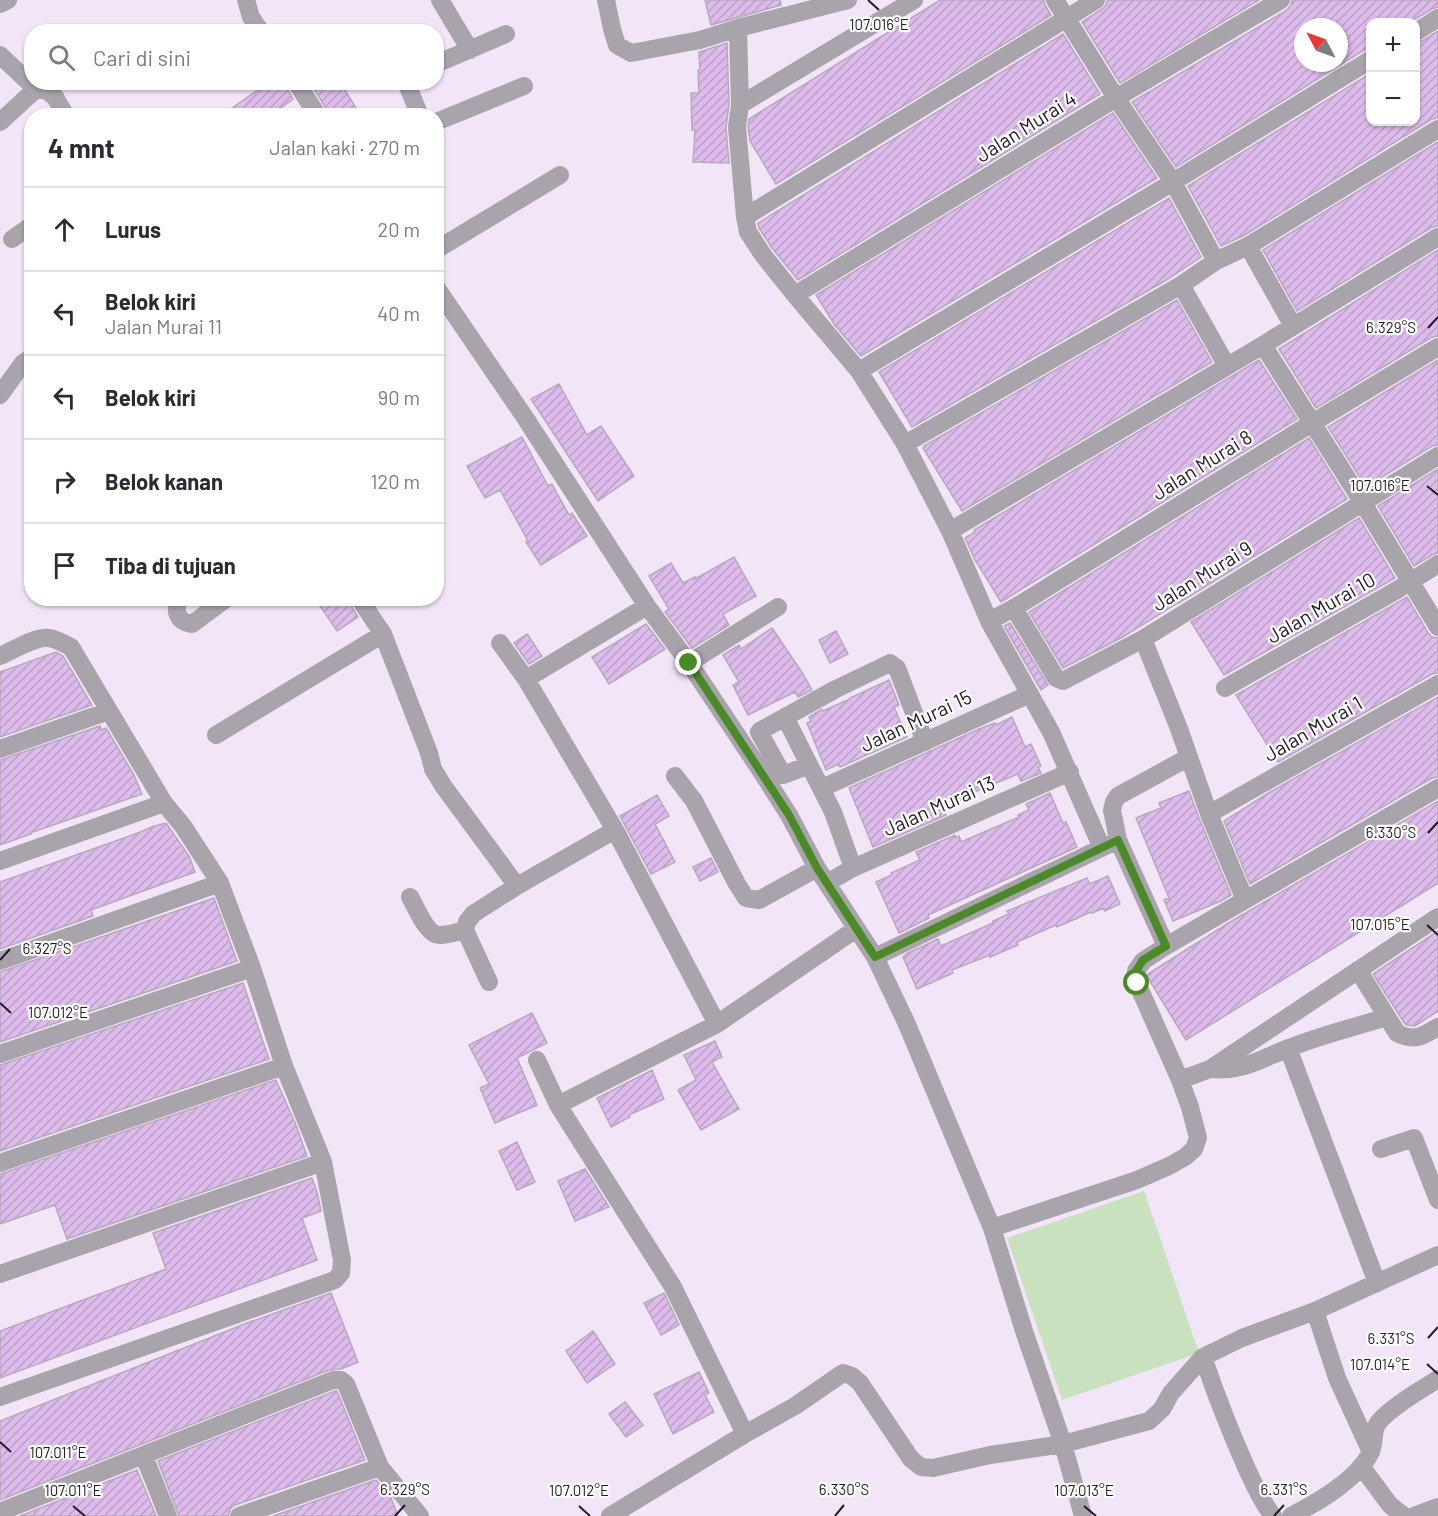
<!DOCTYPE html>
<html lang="id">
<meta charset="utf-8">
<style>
:root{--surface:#fff;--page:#f2f2f3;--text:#2b2b33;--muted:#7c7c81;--line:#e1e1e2}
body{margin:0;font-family:Barlow,sans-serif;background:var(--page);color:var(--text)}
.controls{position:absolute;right:18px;top:18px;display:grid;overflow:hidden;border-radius:12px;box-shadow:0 2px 4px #0004}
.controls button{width:54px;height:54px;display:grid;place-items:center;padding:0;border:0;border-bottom:2px solid var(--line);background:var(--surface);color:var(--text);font:30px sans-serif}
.compass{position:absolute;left:1294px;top:18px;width:54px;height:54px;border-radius:50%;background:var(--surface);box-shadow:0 2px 4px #0004;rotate:311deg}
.stop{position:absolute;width:18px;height:18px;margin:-14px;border:4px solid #4b8929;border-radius:50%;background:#fff}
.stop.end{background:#4b8929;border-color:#fff;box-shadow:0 2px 6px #0008}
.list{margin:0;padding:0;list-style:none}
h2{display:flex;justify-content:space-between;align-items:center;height:78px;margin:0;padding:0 24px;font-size:26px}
h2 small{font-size:20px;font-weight:400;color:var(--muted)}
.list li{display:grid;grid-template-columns:39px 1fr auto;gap:18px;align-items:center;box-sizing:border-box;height:84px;padding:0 24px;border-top:2px solid var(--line)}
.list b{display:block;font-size:22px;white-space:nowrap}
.list p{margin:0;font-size:20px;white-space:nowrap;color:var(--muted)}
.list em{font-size:20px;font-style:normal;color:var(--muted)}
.icon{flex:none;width:33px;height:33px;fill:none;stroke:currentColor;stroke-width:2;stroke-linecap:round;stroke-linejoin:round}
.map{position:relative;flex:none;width:1438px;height:1516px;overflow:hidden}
.search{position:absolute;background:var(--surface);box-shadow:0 2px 4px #0004;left:24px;top:24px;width:420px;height:66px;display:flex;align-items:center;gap:15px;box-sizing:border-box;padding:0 21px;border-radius:24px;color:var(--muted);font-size:22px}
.panel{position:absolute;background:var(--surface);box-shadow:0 2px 4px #0004;left:24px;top:108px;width:420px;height:498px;border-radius:24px}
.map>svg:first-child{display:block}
.grass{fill:#c9e1bf}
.building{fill:url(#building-hatch);stroke:#b6a9bc;stroke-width:1.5;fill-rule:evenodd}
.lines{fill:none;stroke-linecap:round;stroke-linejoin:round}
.minor{stroke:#a9a3ab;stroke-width:18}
.route{stroke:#4b8929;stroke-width:8}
.ticks{fill:none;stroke:#211c23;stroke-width:2}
.labels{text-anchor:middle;stroke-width:4.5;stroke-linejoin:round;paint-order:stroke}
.street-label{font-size:20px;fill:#211c23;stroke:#fff}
.ticks-label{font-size:15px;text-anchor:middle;fill:#211c23;stroke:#fff;stroke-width:4.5;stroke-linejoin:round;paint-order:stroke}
</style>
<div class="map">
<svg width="1438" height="1516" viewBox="0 0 1438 1516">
<defs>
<pattern id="building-hatch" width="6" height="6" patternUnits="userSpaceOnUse" patternTransform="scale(1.5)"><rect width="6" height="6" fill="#ddbbeb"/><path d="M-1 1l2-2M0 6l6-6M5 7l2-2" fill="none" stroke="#bda0c9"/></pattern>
</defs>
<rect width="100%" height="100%" fill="#f2e5f8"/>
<path class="grass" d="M1144,1191l55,162 -137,47 -55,-162z"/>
<path class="building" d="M705,0h75l1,5 -70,20z
M940,0h104l1,5 6,10 -275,169 -26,-43 -2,-14 1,-8z
M1107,0h152l-139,83 -38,-61 20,-13 4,-4z
M1292,0h146v7l-6,2 -22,13h-39v27l-7,1 -188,117 -44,-65 155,-92 4,-5zM1303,27h36v36h-36z
M1438,31v87l-6,1 -189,117 -22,10 -33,-60 183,-113v49h45v-79l6,-2z
M1063,34l37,60 -302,186 -26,-32 -13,-20 -1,-5z
M727,43l2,61 -3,24 3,35 -36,-1 2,-32h-3l-1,-37h8l-1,-23h2l-1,-18z
M269,82h16l2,6 6,11 -23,17h-49z
M310,82h30l21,34h-32l-2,-6z
M1113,113l44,65 -296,178 -27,-32 -18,-29z
M1438,142v84l-6,1 -135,84 -34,-61z
M1169,198l32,59 -33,22 -256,148 -33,-55z
M1438,250v86l-6,1 -116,71 -37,-59z
M1177,300l35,62 -250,149 -39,-63 2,-1 -1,-1z
M1259,360l38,59 -296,183 -26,-42 -10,-22 10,-6 -1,-2z
M1438,360v85l-6,1 -66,41 -38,-60z
M559,384l28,51 14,-9 33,50 -36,25 -67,-102z
M522,437l26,49 4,-2 17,31 3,-2 15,23 -46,29 -15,-23 2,-1 -28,-51 -15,8 -18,-32z
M1309,438l38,61 -168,104v-1l-58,36 -58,30 -34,-56z
M1438,469v84l-6,2 -18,11 -36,-60z
M1359,518l36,60 -171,97 -33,-53z
M734,557l22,39 -33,18 6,11 -37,23 -27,-36 4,-3 -20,-33 22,-13 12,20 12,-6v2z
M1407,597l21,36 4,4 6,1v35l-6,1 -154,88 -42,-67z
M331,598h17l2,6 8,13 -21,14 -17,-25z
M1010,623l38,62 -7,5 -37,-64z
M646,624l19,25 -56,35 -17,-27z
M772,628l31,46 9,16 -14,7 -3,-5 -47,23 -15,-30 6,-3 -16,-27 16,-10 2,4z
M836,631l12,23 -18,9 -11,-23z
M527,634l15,22 -13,8 -15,-21z
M56,652l7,4 29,49 -92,32v-65z
M889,680l10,25 -5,2 13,30 -67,30 -1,-3 -13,6 -19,-47 4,-2 -2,-4 13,-8 1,2 27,-12v-1z
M1438,697v80l-6,1 -182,106 -26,-63 46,-29z
M1012,717l13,30 6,-3 10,22 -3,1 3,6 -20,8 -3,-7 -46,19 1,2 -30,13 3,7 -73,32 -24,-59 130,-59 16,-6 1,2z
M100,726l1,4 5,-2 28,47 8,19 -112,39 1,1 -31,11v-85z
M1189,791l10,27 32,77 -10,6 -48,20 -9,-21 5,-2 -33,-80 25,-10 -2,-5z
M1050,793l13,30 3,-1 11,25 -149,68 1,3 -30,15 -23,-51 16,-7 -1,-2 29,-13 -4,-8 39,-17 1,3 3,-2 2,6 58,-25 -1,-2 11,-5 -3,-6z
M657,795l12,21 -14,8 20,38 -24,12 -31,-58z
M1438,801v82l-252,157 -38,-62v-4l82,-52z
M166,823l23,33 6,16 -104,38 2,6 -93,33v-67l138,-49 16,-7z
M711,858l7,14 -18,9 -7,-14z
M1108,876l12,28 -15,7 -1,-3 -12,5 -1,-1 -34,15 -1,-2 -39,17 1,3 -28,12v-2l-38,15 1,3 -36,16 -14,-32 5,-4 30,-14 3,7 52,-23v-2l16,-7 -2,-3 80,-33 3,6z
M214,898l23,63 -237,81v-70z
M1438,931v80l-23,15 -8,-1 -2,-1 -32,-50z
M243,983l26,76 -269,92v-86z
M532,1013l15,30 -30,15 20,47 -42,18 -15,-35 9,-4 -20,-39z
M715,1041l7,16 -10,5 27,47 -38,21 -23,-40 18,-10 -12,-25z
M652,1070l12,29 -35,16 1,2 -19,10 -14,-29z
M276,1080l20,45 11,31 -240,83 -12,-34 -55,19v-50z
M517,1142l18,40 -18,8 -18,-39z
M585,1169l24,38 -34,14 -17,-40z
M312,1178l5,14 4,19 -19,7 15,42 -317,118v-47l166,-62 -13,-36z
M331,1293l27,69 -17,7 -12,1 -329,130v-79l247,-98z
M664,1293l15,32 -18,10 -17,-32z
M593,1331l22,33 -28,19 -21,-32z
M699,1372l10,21 -4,2 9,17 -41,22 -19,-40z
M335,1391h2l28,69 -130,45 -5,4 -2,7h-49l-21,-55z
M625,1402l18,23 -17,12 -17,-23z
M137,1470l19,46h-136z
M376,1480l15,18 7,18h-125z"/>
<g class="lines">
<path class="minor" d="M246,0l5,17 10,15
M440,0l30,50
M606,0l6,29 5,16 14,8 69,-13 38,-12 110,-28
M1055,0l61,98 57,84 43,79
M0,4l8,-4
M738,28l2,77 -3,22 8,90 3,15 15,23 32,40 64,76 46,73 45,87 39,90 62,111 51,116
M1416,32l22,-14
M0,55l36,34 11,2 8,6 11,19
M436,64l70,-30
M296,82l22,34
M406,82l14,34
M740,105l174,-105
M0,122l36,-33
M436,122l88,-36
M745,217l351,-217
M12,239l20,-14
M1248,246l45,80
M436,250l124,-75
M1181,285l46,81
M436,287l88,129 123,190 42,57 70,105 30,47 28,53 58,89 31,65 86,206 32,103 39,113 20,72
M795,295l321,-197 165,-98
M1263,345l100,158 75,124
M859,371l314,-189 197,-122
M0,395l23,-32 9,-6
M905,444l276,-159 35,-24 32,-15 190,-117
M950,531l313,-186 175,-108
M179,598c-5,13 -2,24 13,26l35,-26
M359,598l24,36 46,119 4,16 11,18 73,99
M1014,608l42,70 7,3 80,-42 295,-183
M989,621l25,-13 290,-180 134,-81
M1143,639l35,87 31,88 36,86
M500,643l26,36 89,151 102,194
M0,656c12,-5 36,-20 49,-18 8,1 15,6 22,9l93,156 19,23 37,57 32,85 32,98 39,96 19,98 -1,13 -6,7 -335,117
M689,663l89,-56
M526,679l121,-73
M1225,688l172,-98 41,-26
M785,717l48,95 20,56
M216,735l167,-101
M0,749l109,-38
M809,765l-26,10 -24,-43 1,-1 76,-42 54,-26 7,5 28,74
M675,776l19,25 43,83 9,14 13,2 58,-32
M822,788l208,-94
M1209,814l229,-130
M0,861l164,-58
M827,883l26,-15 217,-96
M410,897c6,10 17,39 30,38 8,0 17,-3 25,-5
M1166,946l-48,-106 -6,-30 2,-8 4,-6 71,-39
M875,957l243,-117
M0,961l220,-78
M1358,970l39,63c17,9 26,3 41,-6
M489,982l-24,-52 2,-8 6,-8 44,-28 98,-56
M1288,1048l89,235
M0,1054l252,-86
M537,1060l21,45 115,182 72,147
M1210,1069c33,3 50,-10 79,-21 32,-13 66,-21 98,-31
M1180,1080l30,-11 228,-152
M558,1105l159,-81 139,-95
M1381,1149l33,-11 24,62
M0,1163l284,-97
M992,1228l145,-48 32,-14 16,-9 9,-8 4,-11 -8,-31 -10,-27 -43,-97 -1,-12 7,-10 23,-15 272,-158
M0,1274l323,-112
M1315,1311l22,67 34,74
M1203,1357c13,38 27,74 43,110 8,17 15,34 27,49
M144,1456l24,60
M1361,1466l29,39 14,11
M0,1512l333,-132h8l5,4 34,83 40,49
M239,1516l141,-49
M610,1516l135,-82 50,-28 48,-33 9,3 8,7 51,76 10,8 12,1 57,-13 73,-11 86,-23 13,-12 9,-16 32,-36 39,-19 73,-27 123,-56
M1291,1516c27,-14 64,-35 79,-62 5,-9 2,-23 8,-31 11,-15 44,-34 60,-44
M1414,1516l24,-9"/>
</g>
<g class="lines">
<path class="route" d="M689,663l100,152 28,53 58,89 243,-117 48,106 -23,14 -7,11 1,12"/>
</g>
<path class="ticks" d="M868,0l11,10M1428,328l10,-11M1427,486l11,9M1428,833l10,-11M1427,925l11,10M0,960l10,-11M0,1003l11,10M1428,1338l10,-11M1427,1364l11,10M0,1442l11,10M73,1506l12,10M579,1506l11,10M1084,1506l12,10M395,1516l10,-11M835,1516l9,-11M1274,1516l10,-11"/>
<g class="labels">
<g class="street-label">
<text transform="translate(1026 127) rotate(-32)" y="7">Jalan Murai 4</text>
<text transform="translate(1202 465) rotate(-32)" y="7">Jalan Murai 8</text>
<text transform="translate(1202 576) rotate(-32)" y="7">Jalan Murai 9</text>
<text transform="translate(1321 608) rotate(-30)" y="7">Jalan Murai 10</text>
<text transform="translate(916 721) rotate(-25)" y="7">Jalan Murai 15</text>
<text transform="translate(1313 729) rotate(-30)" y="7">Jalan Murai 1</text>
<text transform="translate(939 806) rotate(-24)" y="7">Jalan Murai 13</text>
</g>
</g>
<g class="ticks-label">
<text x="879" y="30">107.016°E</text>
<text x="1391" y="333">6.329°S</text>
<text x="1380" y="491">107.016°E</text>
<text x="1391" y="838">6.330°S</text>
<text x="1380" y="930">107.015°E</text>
<text x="47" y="954">6.327°S</text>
<text x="58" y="1018">107.012°E</text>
<text x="1391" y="1344">6.331°S</text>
<text x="1380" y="1370">107.014°E</text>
<text x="58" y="1458">107.011°E</text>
<text x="405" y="1495">6.329°S</text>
<text x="844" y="1495">6.330°S</text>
<text x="1284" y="1495">6.331°S</text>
<text x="73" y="1496">107.011°E</text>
<text x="579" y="1496">107.012°E</text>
<text x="1084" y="1496">107.013°E</text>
</g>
</svg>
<div class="controls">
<button>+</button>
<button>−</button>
</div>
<svg class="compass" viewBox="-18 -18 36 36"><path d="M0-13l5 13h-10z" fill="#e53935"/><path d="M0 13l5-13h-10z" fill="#7c7c81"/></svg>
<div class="stop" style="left:1137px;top:983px"></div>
<div class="stop end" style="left:689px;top:663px"></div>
<div class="search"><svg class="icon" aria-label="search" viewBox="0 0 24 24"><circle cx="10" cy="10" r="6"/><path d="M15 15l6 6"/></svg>Cari di sini</div>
<section class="panel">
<h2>4 mnt<small>Jalan kaki · 270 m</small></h2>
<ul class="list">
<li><svg class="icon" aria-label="ahead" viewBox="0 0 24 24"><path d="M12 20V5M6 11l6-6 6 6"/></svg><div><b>Lurus</b></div><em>20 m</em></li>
<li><svg class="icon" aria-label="left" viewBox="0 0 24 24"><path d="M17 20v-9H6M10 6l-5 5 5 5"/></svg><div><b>Belok kiri</b><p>Jalan Murai 11</p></div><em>40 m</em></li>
<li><svg class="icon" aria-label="left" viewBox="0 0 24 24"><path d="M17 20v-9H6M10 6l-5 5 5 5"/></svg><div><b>Belok kiri</b></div><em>90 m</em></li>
<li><svg class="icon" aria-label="right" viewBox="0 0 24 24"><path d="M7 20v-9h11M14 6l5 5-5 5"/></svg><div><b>Belok kanan</b></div><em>120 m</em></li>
<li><svg class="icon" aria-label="arrive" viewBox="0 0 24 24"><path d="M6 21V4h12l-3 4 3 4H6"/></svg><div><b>Tiba di tujuan</b></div></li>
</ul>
</section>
</div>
